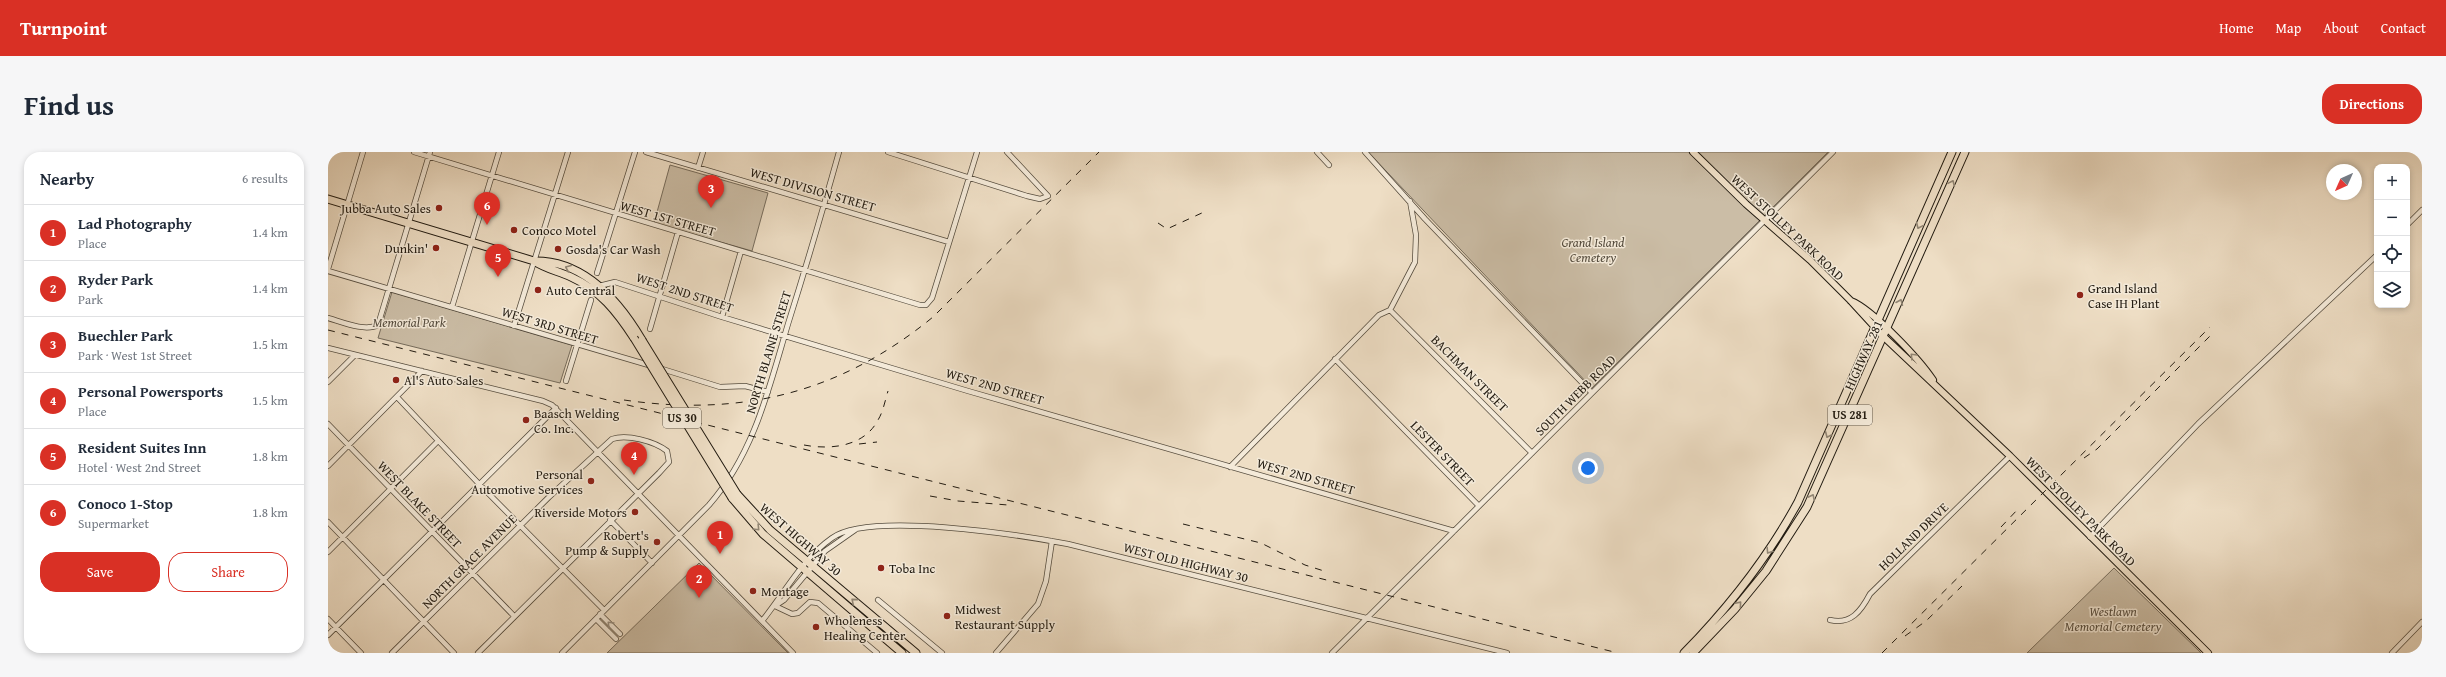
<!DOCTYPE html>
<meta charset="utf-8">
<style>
:root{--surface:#fff;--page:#f6f6f7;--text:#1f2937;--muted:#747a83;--line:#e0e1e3;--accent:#d93025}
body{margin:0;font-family:"Gentium Book Plus",serif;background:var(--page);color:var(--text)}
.controls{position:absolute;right:12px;top:12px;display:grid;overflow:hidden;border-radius:8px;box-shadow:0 2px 6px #0003}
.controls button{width:36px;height:36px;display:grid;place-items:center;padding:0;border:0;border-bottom:1px solid var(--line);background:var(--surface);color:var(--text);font:20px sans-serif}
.compass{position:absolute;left:1998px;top:12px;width:36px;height:36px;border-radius:50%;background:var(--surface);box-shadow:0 2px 6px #0003;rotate:225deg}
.you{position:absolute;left:1260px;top:316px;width:14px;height:14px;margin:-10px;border:3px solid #fff;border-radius:50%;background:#1a73e8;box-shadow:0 0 0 6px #1a73e833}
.badge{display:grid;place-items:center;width:26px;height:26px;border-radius:50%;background:var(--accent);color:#fff;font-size:13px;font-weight:700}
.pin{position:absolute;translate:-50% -33px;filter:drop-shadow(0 1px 2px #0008)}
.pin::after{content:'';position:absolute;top:21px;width:14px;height:12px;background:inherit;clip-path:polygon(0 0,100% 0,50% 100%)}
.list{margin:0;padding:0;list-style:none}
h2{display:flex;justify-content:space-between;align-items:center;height:52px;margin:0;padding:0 16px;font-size:17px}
h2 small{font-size:13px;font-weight:400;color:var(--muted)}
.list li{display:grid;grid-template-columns:26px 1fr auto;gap:12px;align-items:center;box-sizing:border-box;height:56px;padding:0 16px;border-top:1px solid var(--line)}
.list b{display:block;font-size:15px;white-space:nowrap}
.list p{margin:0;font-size:13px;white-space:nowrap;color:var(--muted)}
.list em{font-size:13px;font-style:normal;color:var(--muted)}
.actions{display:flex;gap:8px;padding:12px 16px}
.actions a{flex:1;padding:9px 0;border:1px solid var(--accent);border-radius:16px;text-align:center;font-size:14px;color:var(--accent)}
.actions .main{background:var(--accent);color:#fff}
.icon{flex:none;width:22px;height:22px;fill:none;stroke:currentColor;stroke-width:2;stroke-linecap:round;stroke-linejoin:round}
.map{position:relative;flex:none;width:2094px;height:501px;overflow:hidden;border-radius:16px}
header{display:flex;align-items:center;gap:24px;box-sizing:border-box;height:56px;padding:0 20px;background:var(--accent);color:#fff}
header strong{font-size:19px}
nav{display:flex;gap:22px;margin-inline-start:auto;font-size:14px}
.intro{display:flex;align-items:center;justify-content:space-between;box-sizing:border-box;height:96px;padding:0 24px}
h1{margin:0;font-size:28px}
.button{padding:10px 18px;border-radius:16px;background:var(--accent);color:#fff;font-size:14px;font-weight:700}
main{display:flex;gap:24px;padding:0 24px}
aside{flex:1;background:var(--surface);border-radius:16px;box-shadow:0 2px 6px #0003}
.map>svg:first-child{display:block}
.green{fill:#cbbda6;stroke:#766c5c}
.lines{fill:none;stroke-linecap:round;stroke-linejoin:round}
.minor-casing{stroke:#554c3e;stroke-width:6}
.major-casing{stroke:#221b11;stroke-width:8}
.highway-casing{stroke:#221b11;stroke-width:9}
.minor{stroke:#f4ead9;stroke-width:4.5}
.major{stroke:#eedec5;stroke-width:6}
.highway{stroke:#eedec5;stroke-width:7}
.rail{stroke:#221b11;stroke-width:1;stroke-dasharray:7 7;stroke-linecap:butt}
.highway-bridge-casing{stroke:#221b11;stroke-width:9;stroke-linecap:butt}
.highway-bridge{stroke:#eedec5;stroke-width:7}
.oneway{stroke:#928674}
.oneway2{stroke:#968d7f}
.poi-dot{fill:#8f2418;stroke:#f4ead9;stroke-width:1.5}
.labels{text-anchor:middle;stroke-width:3;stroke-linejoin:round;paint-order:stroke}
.shield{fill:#f4ead9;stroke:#61594d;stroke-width:1}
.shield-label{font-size:12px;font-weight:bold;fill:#221b11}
.street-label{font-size:13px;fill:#221b11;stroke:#f4ead9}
.poi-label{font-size:13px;fill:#221b11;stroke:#f4ead9;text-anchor:start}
.park-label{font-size:13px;font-style:italic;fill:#554c3e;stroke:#f4ead9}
</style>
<header>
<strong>Turnpoint</strong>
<nav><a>Home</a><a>Map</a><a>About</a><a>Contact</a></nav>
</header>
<div class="intro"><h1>Find us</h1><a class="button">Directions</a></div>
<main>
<aside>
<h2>Nearby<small>6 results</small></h2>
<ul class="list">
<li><span class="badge">1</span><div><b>Lad Photography</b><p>Place</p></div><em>1.4 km</em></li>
<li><span class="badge">2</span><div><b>Ryder Park</b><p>Park</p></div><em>1.4 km</em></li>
<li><span class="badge">3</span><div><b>Buechler Park</b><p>Park · West 1st Street</p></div><em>1.5 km</em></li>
<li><span class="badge">4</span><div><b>Personal Powersports</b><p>Place</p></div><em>1.5 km</em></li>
<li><span class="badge">5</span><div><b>Resident Suites Inn</b><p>Hotel · West 2nd Street</p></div><em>1.8 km</em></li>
<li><span class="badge">6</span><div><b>Conoco 1-Stop</b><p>Supermarket</p></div><em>1.8 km</em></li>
</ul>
<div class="actions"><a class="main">Save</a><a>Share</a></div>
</aside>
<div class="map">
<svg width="2094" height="501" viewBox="0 0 2094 501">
<rect width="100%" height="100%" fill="#eedec5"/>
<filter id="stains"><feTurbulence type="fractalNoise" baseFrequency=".005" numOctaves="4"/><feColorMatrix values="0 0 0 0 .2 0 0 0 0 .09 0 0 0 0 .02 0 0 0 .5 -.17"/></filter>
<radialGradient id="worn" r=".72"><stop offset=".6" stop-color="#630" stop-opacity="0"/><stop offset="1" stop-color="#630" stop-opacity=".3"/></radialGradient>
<path class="green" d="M1040,0h460l-236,236z
M342,13l98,28 -16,58 -98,-28z
M64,140l180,53 -12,38 -182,-45z
M371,411l89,90h-181z
M1786,416l87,85h-174z"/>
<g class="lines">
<defs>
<path id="minor" d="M86,0l506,153h6l6,-7 45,-146
M318,0l303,90
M560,0l139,44 13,3 8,-3 -41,-44
M989,0l12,13
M1037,0l60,67 167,174
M370,16l5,-16
M2079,73l15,-15
M0,117l35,-117
M0,119l324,95
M269,121l38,-121
M271,134l16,-4 107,35 246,74 486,140
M124,155l47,-155
M1062,158l142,143
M394,165l19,-66
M0,166c14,4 37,14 50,7l52,-173
M186,174l54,-174
M322,177l28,-97
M0,196l215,53 9,4 241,248
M1007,207l144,147
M331,216l61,19 25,-1 23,6
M238,229l25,-81
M0,230l27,-27
M69,245l83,88 124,125
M0,272l186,192
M0,314l94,-95
M902,315l149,-152 11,-5 25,-48 1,-27 -6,-34
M282,368l42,43
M0,370l126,131
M1762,385l108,-113 179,-169
M0,400l110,-111
M550,448l64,53
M447,454l17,8 6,-1 12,-11 8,1 59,50
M447,454l9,-6 41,-49 30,-21
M272,462l20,20
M0,467l33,34
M268,467l20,20
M1502,468c21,5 31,-9 40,-26l140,-138
M434,469c22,-27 40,-62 70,-83 37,-27 188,-3 236,6l439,109
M0,483l228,-227
M64,501l157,-156 63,-58c15,-5 42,2 55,12l2,11 -10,11 -181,180
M234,501l147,-148c45,-51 60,-117 79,-181 18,-57 35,-115 51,-172
M668,501l42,-49 8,-23 6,-40
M1004,501l501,-501
M2064,501l30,-31"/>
<path id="major" d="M1365,0l53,52 64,56 41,41 33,36 126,119 198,197
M1523,149c21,8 69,59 82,79"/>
<path id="highway" d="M0,47l206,62c50,-1 85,40 108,79
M206,109c12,8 24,10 37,16 29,13 46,35 63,61
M409,342l33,36 146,123
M404,346l31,36 139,119
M1356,501c45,-46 83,-94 114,-151l154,-350
M1365,501l42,-44 31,-38 41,-64 158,-355"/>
</defs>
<use href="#minor" class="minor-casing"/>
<use href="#major" class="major-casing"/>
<use href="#highway" class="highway-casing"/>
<use href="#minor" class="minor"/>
<use href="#major" class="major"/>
<use href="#highway" class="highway"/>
<path class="rail" d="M830,71l9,6 37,-17
M0,178l1290,323
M296,248c118,17 216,-7 309,-83l166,-165
M531,292l18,-2
M476,293c26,5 60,2 74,-25 5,-8 7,-19 10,-29
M1756,306l13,-9 117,-117
M602,344l28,5 50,4
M855,372l78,19 44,22 19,6
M1673,375l18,-19
M1577,484l21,-15 36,-35
M1554,501l328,-326"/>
<defs>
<path id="highway-bridge" d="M306,186l98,160
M314,188l95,154"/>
</defs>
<use href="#highway-bridge" class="highway-bridge-casing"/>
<use href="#highway-bridge" class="highway-bridge"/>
</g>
<defs><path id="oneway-chevron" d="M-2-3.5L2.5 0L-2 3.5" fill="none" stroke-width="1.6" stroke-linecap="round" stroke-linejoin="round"/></defs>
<g class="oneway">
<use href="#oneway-chevron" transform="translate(1624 31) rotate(-66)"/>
<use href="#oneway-chevron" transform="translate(1591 74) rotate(114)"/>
<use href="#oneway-chevron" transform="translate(240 116) rotate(-157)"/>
<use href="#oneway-chevron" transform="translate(1572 150) rotate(-67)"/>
<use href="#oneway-chevron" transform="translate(1585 204) rotate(-135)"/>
<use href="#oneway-chevron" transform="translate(1500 283) rotate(114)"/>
<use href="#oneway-chevron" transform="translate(1484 345) rotate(-63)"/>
<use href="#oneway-chevron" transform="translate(429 376) rotate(46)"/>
<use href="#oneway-chevron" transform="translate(1441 399) rotate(123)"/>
<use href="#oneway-chevron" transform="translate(526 449) rotate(-140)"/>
<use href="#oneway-chevron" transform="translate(1411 452) rotate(-49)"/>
</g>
<use class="oneway2" href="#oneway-chevron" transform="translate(282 472) rotate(-135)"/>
<g class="poi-dot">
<circle cx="111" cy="56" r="4"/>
<circle cx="186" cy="78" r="4"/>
<circle cx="108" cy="96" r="4"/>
<circle cx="230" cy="97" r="4"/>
<circle cx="210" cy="138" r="4"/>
<circle cx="1752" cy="143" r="4"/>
<circle cx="68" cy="228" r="4"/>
<circle cx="198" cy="268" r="4"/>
<circle cx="263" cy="329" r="4"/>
<circle cx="307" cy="360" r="4"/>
<circle cx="329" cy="390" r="4"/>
<circle cx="553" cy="416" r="4"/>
<circle cx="425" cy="439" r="4"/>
<circle cx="619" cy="464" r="4"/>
<circle cx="488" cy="475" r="4"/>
</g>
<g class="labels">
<g class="shield">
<rect x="1500" y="253" width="44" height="20" rx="3"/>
<rect x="335" y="256" width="38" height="20" rx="3"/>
</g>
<g class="shield-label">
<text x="1522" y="267">US 281</text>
<text x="354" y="270">US 30</text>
</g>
<g class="street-label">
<text transform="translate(485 37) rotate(16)" y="5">WEST DIVISION STREET</text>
<text transform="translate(340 66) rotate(16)" y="5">WEST 1ST STREET</text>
<text transform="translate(1460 75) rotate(43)" y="5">WEST STOLLEY PARK ROAD</text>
<text transform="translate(357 140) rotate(18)" y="5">WEST 2ND STREET</text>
<text transform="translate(222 173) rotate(17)" y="5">WEST 3RD STREET</text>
<text transform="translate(440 200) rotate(-73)" y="5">NORTH BLAINE STREET</text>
<text transform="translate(1535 203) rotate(-66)" y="5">HIGHWAY 281</text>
<text transform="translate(1142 221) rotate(45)" y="5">BACHMAN STREET</text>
<text transform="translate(667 234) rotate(16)" y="5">WEST 2ND STREET</text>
<text transform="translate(1247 243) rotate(-45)" y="5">SOUTH WEBB ROAD</text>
<text transform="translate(1115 301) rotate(46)" y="5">LESTER STREET</text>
<text transform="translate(978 324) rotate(16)" y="5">WEST 2ND STREET</text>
<text transform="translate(92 352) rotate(46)" y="5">WEST BLAKE STREET</text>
<text transform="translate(1753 359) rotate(45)" y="5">WEST STOLLEY PARK ROAD</text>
<text transform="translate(1585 384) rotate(-44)" y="5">HOLLAND DRIVE</text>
<text transform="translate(473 387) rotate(41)" y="5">WEST HIGHWAY 30</text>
<text transform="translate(141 409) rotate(-45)" y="5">NORTH GRACE AVENUE</text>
<text transform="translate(858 410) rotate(14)" y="5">WEST OLD HIGHWAY 30</text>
</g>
<g class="poi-label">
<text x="103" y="61" text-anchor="end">Jubba Auto Sales</text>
<text x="194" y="83">Conoco Motel</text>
<text x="100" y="101" text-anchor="end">Dunkin'</text>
<text x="238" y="102">Gosda's Car Wash</text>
<text x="1760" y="141">Grand Island<tspan x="1760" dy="15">Case IH Plant</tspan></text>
<text x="218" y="143">Auto Central</text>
<text x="76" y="233">Al's Auto Sales</text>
<text x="206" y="266">Baasch Welding<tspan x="206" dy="15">Co. Inc.</tspan></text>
<text x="255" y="327" text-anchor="end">Personal<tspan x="255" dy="15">Automotive Services</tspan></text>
<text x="299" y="365" text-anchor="end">Riverside Motors</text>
<text x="321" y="388" text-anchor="end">Robert's<tspan x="321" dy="15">Pump &amp; Supply</tspan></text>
<text x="561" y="421">Toba Inc</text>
<text x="433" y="444">Montage</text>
<text x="627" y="462">Midwest<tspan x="627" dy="15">Restaurant Supply</tspan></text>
<text x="496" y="473">Wholeness<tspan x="496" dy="15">Healing Center</tspan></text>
</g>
<g class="park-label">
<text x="1265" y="95">Grand Island<tspan x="1265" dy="15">Cemetery</tspan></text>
<text x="81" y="175">Memorial Park</text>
<text x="1785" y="464">Westlawn<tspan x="1785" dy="15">Memorial Cemetery</tspan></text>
</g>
</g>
<rect width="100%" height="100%" filter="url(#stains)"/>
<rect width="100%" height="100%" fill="url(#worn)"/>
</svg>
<div class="controls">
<button>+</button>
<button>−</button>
<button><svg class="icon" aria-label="locate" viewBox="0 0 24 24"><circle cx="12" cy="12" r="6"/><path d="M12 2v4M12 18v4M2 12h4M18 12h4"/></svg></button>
<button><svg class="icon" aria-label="layers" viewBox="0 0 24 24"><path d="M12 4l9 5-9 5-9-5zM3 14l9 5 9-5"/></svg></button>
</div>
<svg class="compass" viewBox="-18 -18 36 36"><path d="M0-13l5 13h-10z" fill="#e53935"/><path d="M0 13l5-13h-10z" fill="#747a83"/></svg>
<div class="you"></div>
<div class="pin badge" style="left:392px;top:402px">1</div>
<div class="pin badge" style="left:371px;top:446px">2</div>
<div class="pin badge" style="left:383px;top:56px">3</div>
<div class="pin badge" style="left:306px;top:323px">4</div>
<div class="pin badge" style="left:170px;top:125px">5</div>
<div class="pin badge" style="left:159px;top:73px">6</div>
</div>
</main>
